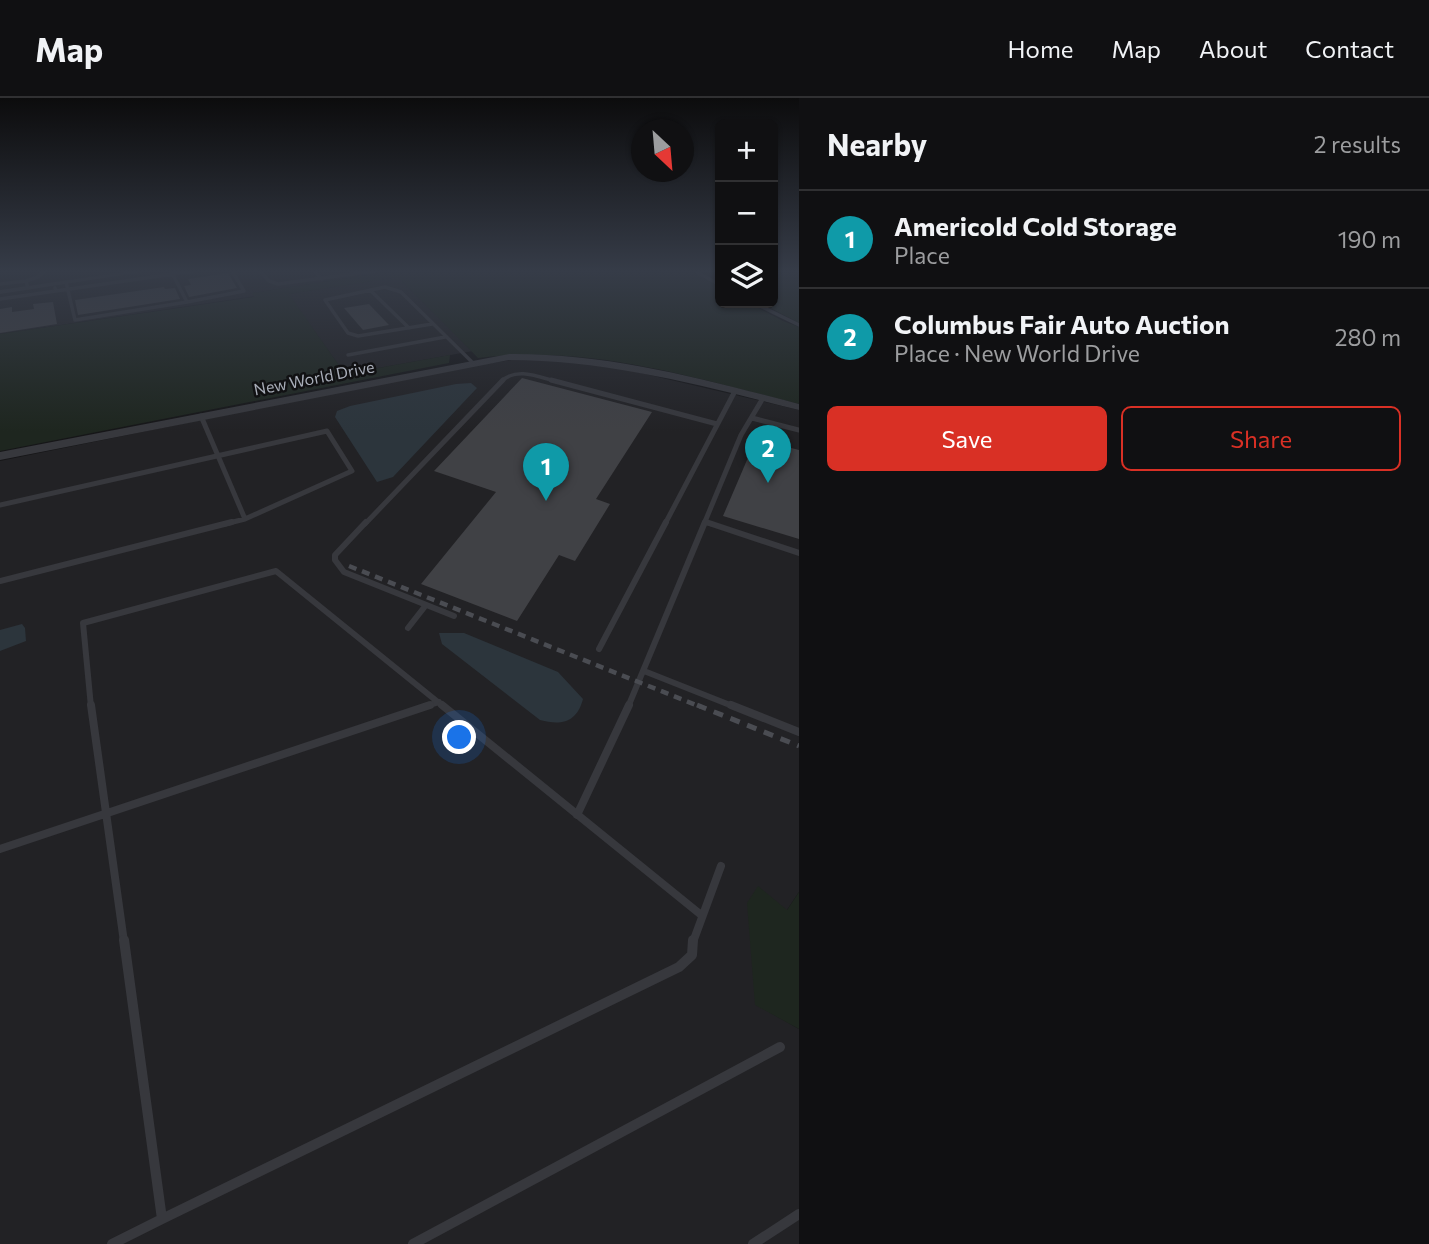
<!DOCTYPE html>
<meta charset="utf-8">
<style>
:root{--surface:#101012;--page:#1e1e20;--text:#f1f3f6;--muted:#9c9d9f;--line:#303032;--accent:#d93025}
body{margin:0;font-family:Commissioner,sans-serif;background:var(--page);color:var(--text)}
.controls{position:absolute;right:21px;top:21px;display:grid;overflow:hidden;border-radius:10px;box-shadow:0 2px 5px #0004}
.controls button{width:63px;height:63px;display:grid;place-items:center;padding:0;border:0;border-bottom:2px solid var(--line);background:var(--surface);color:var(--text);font:35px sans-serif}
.compass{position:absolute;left:631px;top:21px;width:63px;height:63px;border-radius:50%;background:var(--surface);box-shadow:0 2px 5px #0004;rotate:154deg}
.you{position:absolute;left:460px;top:640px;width:24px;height:24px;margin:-18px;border:5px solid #fff;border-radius:50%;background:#1a73e8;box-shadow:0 0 0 10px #1a73e833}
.badge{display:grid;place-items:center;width:46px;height:46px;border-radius:50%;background:var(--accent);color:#fff;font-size:23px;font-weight:700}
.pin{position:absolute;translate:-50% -58px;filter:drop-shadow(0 2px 4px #0008)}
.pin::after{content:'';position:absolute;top:37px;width:24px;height:21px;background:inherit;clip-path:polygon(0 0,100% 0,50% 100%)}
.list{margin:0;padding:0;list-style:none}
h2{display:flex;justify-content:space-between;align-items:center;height:91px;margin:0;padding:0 28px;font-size:30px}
h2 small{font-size:23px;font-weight:400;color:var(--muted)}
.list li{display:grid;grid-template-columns:46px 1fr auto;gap:21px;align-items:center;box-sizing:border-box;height:98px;padding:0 28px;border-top:2px solid var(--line)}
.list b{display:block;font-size:26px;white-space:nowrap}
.list p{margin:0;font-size:23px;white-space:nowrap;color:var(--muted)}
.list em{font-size:23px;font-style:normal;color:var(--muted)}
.actions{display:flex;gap:14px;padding:21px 28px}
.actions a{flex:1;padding:16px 0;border:2px solid var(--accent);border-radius:10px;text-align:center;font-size:24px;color:var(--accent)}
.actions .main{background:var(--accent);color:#fff}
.icon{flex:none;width:38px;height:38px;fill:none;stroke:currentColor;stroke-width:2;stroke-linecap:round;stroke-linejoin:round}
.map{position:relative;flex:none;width:799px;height:1146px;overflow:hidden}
header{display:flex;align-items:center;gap:42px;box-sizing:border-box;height:98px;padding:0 35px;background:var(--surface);border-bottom:2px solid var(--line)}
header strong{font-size:33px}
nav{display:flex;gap:38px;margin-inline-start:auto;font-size:24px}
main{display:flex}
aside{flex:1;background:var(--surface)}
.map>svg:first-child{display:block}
.built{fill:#222225}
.green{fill:#1e261f}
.water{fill:#2c353c}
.building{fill:#404145}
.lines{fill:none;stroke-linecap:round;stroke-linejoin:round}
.service-far4{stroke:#37383d;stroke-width:3.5}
.service-far3{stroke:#37383d;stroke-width:5}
.service-far2{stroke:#37383d;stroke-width:6}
.service-far1{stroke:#37383d;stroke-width:8}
.service{stroke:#37383d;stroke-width:10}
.minor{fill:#37383d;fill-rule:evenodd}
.tertiary{fill:#37383d;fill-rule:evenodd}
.rail-far1{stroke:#4a4c52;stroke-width:4.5;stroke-dasharray:8 6;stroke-linecap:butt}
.rail{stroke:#4a4c52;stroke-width:5;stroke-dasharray:10 8;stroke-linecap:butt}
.labels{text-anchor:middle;stroke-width:5;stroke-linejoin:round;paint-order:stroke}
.far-street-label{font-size:16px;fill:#a8adb8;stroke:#111113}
</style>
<header>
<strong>Map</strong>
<nav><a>Home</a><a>Map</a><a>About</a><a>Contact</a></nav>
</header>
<main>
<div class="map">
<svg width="799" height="1146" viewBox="0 0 799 1146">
<rect width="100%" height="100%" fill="#161618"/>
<path class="built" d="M0,173h393l-140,22 2,3 -255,38z
M398,179l75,74 -128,23 -57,-80z
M525,260l69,4 205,48v482l-12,18 -32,94 44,25v215h-799v-783l446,-91z"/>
<path class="green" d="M393,173h298l29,16v16h29l34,18 16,6v77c-109,-27 -208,-60 -321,-46l-80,-81 -109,17 56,80 105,-19 -1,8 -449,88v-117l254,-37 -1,-4z
M773,173h26v52l-38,-20h12z
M758,788l29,24 12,-18v137l-44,-24 -8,-102z"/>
<path class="water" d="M471,285l6,5 -84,89 -16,5 -42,-65 2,-6 13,-5 106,-22z
M22,526l3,4 1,13 -26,10v-21z
M439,535h25l94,39 25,27c-6,23 -21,27 -43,21l-98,-76z"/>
<path class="building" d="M228,175l9,15 -48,9 -5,-11 7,-1 -3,-6z
M164,189l1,2 10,-1 5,11 -102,16 -3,-15z
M53,204l4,22 -57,9v-24l12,-2v5l22,-3 -1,-5z
M369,206l20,21 -26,5 -19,-22z
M522,280l130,34 -56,87 14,5 -35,57 -16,-6 -42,66 -96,-37 75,-92 -62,-21z
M756,341l43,11v89l-76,-23z"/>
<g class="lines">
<path class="service-far4" d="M260,173l9,10 9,3 97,-13
M314,173l8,8
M695,173l25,14
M26,183l12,-4 6,-6
M66,184l9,38 112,-18 -16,-31
M0,186l26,-3 2,7
M370,192l39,38
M56,193l138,-20
M0,201l56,-8 -1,-3
M187,204l57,-11 -12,-20
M754,205l45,22
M432,226l-74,12 -10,-3 -23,-33 60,-13 16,5 71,70
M348,257l97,-18
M501,284c15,-16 38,-5 57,0"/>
<path class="service-far3" d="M551,282l166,44
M201,318l44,103
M752,320l47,12
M0,407l327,-74 25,40 -107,48 -20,5
M705,424l7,2
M365,426l138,-144
M665,426l70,-133
M704,426l37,-89 22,-37"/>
<path class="service-far2" d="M366,424l-31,33v5l9,12 110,44
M706,424l93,31
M0,483l232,-59
M408,530l18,-23
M599,551l67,-127
M644,573l91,36
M91,609l-8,-84 193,-52 168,136
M424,609l15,-5
M628,609l77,-185"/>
<path class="service-far1" d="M91,607l33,237
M442,607l258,209
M731,607l68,27
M577,717l52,-110
M0,751l430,-144
M693,844l28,-76"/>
<path class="service" d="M124,842l38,279 517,-252 13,-12 1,-15
M112,1146l50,-25
M413,1146l367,-197
M753,1146l46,-30"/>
<path class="minor" d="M131,173h18l-149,23v-4z"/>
<path class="tertiary" d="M509,256c100,-1 194,25 290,50v6c-96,-24 -190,-50 -290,-50l-509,100v-8z"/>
<path class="rail-far1" d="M349,468l352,141"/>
<path class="rail" d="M697,607l102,41"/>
</g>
<linearGradient id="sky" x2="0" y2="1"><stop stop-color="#0c0c0d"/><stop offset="0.52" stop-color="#363c48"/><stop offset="1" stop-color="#363c48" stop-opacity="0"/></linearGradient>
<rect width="799" height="333" fill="url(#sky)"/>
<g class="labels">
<g class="far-street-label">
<text transform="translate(314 280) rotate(-11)" y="6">New World Drive</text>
</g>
</g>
</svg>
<div class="controls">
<button>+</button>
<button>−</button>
<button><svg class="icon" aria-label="layers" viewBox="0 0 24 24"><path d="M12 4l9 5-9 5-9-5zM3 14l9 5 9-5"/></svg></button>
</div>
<svg class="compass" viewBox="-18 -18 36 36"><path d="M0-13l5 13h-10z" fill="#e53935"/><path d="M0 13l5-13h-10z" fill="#9c9d9f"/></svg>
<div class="you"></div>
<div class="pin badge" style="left:546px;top:403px;background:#0f9aa8">1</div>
<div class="pin badge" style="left:768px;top:385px;background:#0f9aa8">2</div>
</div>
<aside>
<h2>Nearby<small>2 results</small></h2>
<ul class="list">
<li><span class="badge" style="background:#0f9aa8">1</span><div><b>Americold Cold Storage</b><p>Place</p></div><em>190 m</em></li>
<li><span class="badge" style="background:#0f9aa8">2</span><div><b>Columbus Fair Auto Auction</b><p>Place · New World Drive</p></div><em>280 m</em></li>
</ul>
<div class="actions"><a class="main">Save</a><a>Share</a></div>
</aside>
</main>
